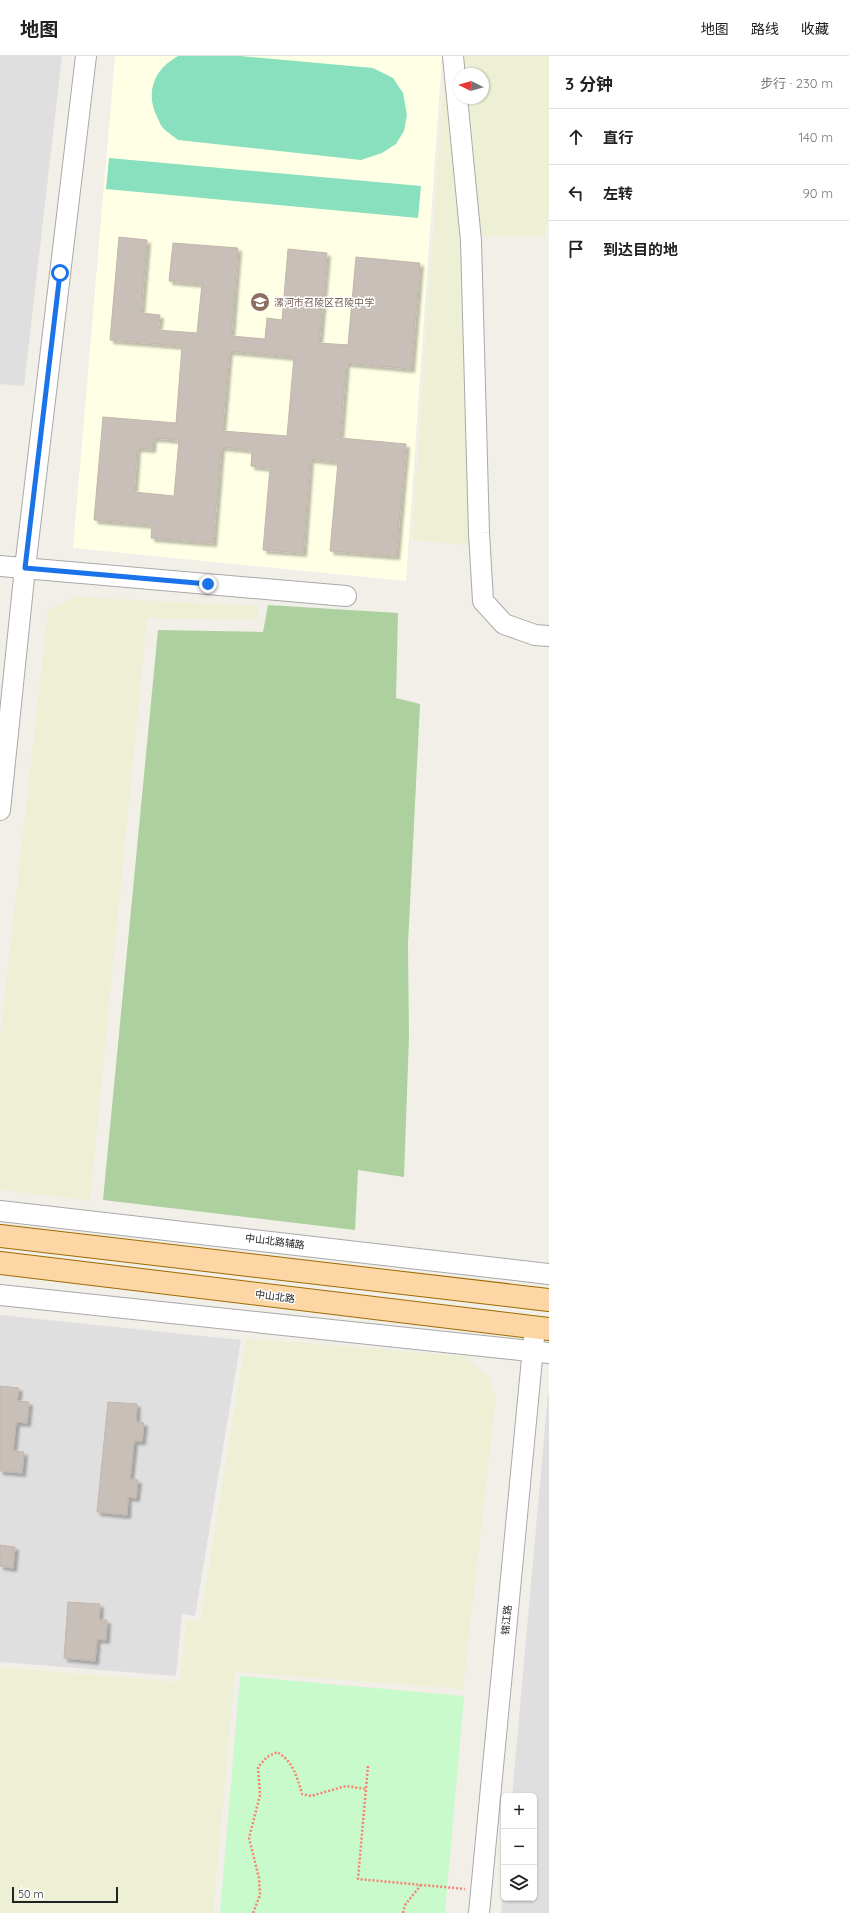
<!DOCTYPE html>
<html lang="zh">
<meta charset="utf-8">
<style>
:root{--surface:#fff;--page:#f6f6f6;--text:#222;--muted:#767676;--line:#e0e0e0}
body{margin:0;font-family:Quicksand,"Noto Sans SC",sans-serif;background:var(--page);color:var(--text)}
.controls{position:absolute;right:12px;bottom:12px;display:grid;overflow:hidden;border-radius:6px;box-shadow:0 1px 3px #0004}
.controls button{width:36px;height:36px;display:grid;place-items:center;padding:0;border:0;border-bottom:1px solid var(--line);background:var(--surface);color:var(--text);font:20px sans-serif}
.compass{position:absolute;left:453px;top:12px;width:36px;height:36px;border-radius:50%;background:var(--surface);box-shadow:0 1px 3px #0004;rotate:275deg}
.scale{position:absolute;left:12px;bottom:10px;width:106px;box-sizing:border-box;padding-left:4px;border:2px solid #222;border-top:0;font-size:11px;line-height:14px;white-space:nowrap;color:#222;-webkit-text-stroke:3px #fff;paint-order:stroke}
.stop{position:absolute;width:12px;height:12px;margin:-9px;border:3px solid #1a73e8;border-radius:50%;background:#fff}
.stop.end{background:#1a73e8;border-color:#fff;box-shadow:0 1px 4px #0008}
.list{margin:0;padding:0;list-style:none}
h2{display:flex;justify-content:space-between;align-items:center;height:52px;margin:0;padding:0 16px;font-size:17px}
h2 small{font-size:13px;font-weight:400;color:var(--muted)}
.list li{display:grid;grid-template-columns:26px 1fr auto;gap:12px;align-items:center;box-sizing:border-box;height:56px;padding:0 16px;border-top:1px solid var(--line)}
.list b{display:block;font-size:15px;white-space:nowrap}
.list em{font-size:13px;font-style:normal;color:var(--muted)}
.icon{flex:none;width:22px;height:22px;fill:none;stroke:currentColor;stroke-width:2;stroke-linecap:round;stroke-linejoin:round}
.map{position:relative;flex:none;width:549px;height:1857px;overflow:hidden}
header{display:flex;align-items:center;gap:24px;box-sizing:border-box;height:56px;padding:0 20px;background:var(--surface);border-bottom:1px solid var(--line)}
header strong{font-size:19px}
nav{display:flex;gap:22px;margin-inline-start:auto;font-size:14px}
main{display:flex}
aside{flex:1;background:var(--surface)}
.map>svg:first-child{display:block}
.residential{fill:#e0dfdf}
.education{fill:#ffffe5}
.farmland{fill:#eef0d5;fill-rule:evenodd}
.forest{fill:#add19e}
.park{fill:#c8facc}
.pitch{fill:#88e0be}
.building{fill:#c7bfb8;stroke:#c4b6ab;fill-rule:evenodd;filter:url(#shadow)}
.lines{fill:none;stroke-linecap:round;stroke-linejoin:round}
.minor-casing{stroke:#a9a9a9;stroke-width:22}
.major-casing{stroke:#a06b00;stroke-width:24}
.path{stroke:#fa8072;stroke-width:2.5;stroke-dasharray:2 2;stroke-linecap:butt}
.minor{stroke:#fff;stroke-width:20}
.major{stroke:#fcd6a4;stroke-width:22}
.route{stroke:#1a73e8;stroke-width:5}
.labels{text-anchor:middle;stroke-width:3;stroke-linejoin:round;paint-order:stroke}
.education-label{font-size:10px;fill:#785e54;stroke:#fff;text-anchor:start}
.street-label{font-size:10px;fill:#222;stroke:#fff}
</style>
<header>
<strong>地图</strong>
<nav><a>地图</a><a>路线</a><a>收藏</a></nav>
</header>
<main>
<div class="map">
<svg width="549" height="1857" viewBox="0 0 549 1857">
<defs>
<filter id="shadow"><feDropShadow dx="3.5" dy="3.5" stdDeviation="1" flood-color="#0004"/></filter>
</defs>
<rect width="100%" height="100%" fill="#f2efe9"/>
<path class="residential" d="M0,0h62l-38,330 -24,-2z
M0,1259l241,25 -46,276 -13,-2 -6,62 -176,-14z
M548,1338h1v519h-48l3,-32v17h30v-102h-22z"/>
<path class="education" d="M115,0h327l-36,525 -333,-33z"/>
<path class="farmland" d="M445,0h104v154l-4,26h-55l-29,5 8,304 -57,-5zM459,18h24v24h-24z
M76,541l182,9v14l-111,-2 -57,583 -90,-11v-153l48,-426z
M246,1282l218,18 25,21 7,20 -33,292 -228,-17 -22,241h-213v-246l180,15 6,-62 14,1z"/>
<path class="forest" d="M268,549l130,8 -2,85 24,6 -12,240 1,93 -5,140 -46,-7 -3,60 -252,-30 55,-570 105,2z"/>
<path class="park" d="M240,1620l224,20 -19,217h-225z"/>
<path class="pitch" d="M178,0h62l133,12 20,10 10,15 4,22 -3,16 -8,13 -14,9 -21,7 -183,-20c-5,-4 -11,-8 -15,-12 -3,-3 -4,-8 -6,-11 -12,-25 -3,-48 21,-61z
M109,102l312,28 -3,32 -312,-29z"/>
<path class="building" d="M119,181l28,3 -6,73 19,2 -2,15 39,3 5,-49 -33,-3 4,-38 65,5 -7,88 34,3 2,-21 15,2 6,-71 39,4 -8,90 29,2 8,-88 64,6 -9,106 -65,-6 -6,75 66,6 -10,112 -66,-5 8,-89 -28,-3 -7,94 -40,-3 7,-82 -19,-2 1,-16 -31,-3 -8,96 -62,-5 1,-13 -58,-5 9,-103 73,6 6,-77 -72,-6zM229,295l65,6 -7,79 -65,-5zM153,382l26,2 -5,56 -40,-4 3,-44 15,1z
M0,1330l19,2 -2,13 12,1 -2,21 -11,-1 -3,29 11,1 -2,21 -22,-2z
M108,1346l29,2 -1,18 8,1 -2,18h-8l-4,38 8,1 -2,18 -8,-1 -1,18 -30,-3z
M0,1489l15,2 -2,21 -13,-2z
M68,1546l32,2 -1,16h8l-1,20 -9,-1 -2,22 -31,-3z"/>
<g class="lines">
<defs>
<path id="minor" d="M453,0l18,185 8,292 4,68 21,23 31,11 14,1
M0,510l346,30
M0,754l25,-242 61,-512
M0,1155l549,63
M0,1239l549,58
M479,1857l56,-586"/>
<path id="major" d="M0,1180l549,64
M0,1207l549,66"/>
</defs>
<use href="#minor" class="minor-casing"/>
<use href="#major" class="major-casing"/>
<path class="path" d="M368,1710l-10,113 107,10
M253,1857l7,-18 -1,-17 -10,-40 11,-43 -2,-28 9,-10 10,-5c16,9 20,25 25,42l9,2 35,-10 20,3
M403,1857l2,-8 16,-20"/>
<use href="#minor" class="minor"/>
<use href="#major" class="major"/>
</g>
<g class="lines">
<path class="route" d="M60,217l-35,295 183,16"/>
</g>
<defs>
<symbol id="school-disc" viewBox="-11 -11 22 22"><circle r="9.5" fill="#8d6e63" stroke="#fff"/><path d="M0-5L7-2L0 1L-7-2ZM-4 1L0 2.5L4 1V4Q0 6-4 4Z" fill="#fff"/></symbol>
</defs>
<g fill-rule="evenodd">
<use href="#school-disc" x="249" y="235" width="22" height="22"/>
</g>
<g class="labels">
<g class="education-label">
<text x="274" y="250">漯河市召陵区召陵中学</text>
</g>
<g class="street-label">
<text transform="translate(275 1185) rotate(7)" y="4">中山北路辅路</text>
<text transform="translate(275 1240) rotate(7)" y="4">中山北路</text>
<text transform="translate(506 1564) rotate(-85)" y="4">锦江路</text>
</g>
</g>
</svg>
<div class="controls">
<button>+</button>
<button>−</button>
<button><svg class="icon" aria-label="layers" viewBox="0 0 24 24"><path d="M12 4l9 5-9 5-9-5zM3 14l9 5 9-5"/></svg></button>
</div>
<svg class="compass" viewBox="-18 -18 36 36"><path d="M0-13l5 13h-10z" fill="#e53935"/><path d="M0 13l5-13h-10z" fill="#767676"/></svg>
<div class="scale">50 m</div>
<div class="stop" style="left:60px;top:217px"></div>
<div class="stop end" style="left:208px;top:528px"></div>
</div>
<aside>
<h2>3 分钟<small>步行 · 230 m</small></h2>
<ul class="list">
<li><svg class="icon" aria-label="ahead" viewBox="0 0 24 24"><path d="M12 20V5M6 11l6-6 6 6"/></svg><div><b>直行</b></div><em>140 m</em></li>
<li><svg class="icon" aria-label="left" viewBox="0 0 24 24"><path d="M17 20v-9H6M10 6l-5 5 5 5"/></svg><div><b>左转</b></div><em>90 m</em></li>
<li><svg class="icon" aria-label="arrive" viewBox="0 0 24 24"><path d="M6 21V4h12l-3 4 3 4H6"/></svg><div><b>到达目的地</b></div></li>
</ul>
</aside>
</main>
